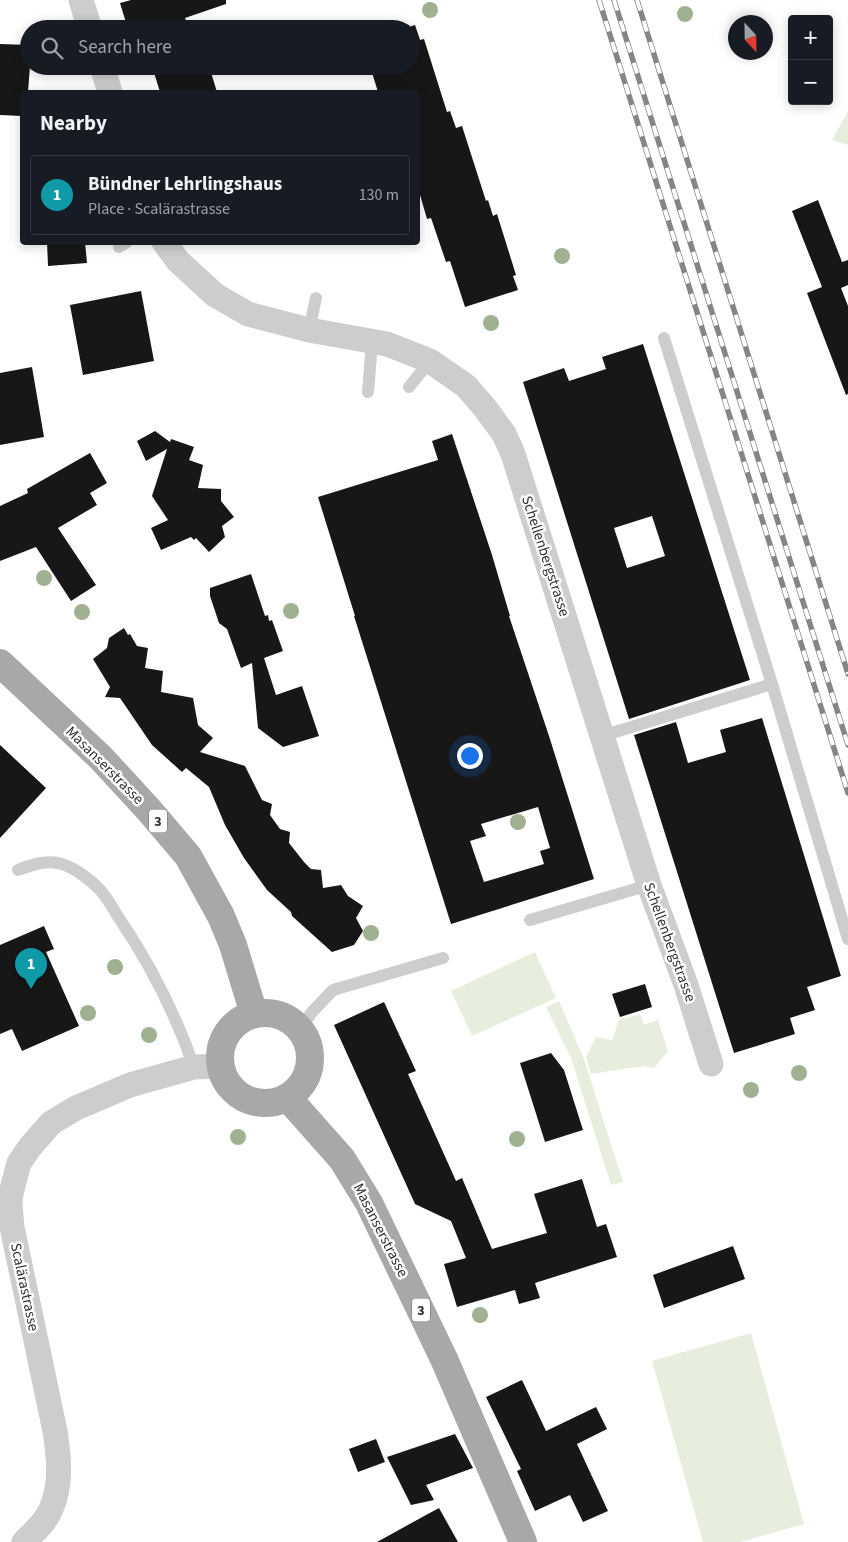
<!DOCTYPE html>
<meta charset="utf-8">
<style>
:root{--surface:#171b24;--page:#242831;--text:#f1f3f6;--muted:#9ea1a6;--line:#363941;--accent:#ea580c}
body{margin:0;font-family:"Source Sans 3",sans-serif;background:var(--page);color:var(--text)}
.controls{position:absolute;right:15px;top:15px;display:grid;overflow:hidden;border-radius:5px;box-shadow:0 2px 12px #0003}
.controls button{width:45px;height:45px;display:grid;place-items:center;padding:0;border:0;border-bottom:1px solid var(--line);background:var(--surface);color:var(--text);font:25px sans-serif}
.compass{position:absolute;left:728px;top:15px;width:45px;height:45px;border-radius:50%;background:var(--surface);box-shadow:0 2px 12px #0003;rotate:158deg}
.you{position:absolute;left:469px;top:755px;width:18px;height:18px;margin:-12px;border:4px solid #fff;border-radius:50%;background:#1a73e8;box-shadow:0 0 0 8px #1a73e833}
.badge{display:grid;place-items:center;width:32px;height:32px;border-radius:50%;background:var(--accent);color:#fff;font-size:16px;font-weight:700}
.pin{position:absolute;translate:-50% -41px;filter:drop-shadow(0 1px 2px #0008)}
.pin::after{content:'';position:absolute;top:26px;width:18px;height:15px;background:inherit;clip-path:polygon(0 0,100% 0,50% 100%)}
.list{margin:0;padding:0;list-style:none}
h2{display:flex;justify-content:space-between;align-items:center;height:65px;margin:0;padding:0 20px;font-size:21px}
h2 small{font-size:16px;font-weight:400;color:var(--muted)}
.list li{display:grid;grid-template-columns:32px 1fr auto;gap:15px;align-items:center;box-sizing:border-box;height:80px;margin:0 10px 10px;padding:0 10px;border:1px solid var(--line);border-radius:5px}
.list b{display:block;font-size:19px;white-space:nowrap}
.list p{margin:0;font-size:16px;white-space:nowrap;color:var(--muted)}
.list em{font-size:16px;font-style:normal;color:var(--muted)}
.icon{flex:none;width:28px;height:28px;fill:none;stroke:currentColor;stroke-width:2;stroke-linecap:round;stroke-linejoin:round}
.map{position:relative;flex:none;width:848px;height:1542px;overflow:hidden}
.search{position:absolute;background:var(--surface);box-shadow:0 2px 12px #0003;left:20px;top:20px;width:400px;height:55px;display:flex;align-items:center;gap:12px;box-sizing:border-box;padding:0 18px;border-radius:28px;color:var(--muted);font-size:19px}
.panel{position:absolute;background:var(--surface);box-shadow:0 2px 12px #0003;left:20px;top:90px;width:400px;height:155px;border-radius:5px}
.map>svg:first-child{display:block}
.green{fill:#e7eedd}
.building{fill:#171717;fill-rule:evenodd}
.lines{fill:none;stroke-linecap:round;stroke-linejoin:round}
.service{stroke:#cdcdcd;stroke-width:12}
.minor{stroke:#cdcdcd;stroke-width:25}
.primary{stroke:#a8a8a8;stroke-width:28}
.rail-casing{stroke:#858585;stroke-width:5.5}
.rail{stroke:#fff;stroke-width:4;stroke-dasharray:11;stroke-linecap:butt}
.tree{fill:#a0b192}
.labels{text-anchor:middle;stroke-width:5;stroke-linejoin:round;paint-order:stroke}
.shield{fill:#fff;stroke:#6e6e6e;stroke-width:1}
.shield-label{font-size:14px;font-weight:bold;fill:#303030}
.street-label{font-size:15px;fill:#303030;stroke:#fff}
</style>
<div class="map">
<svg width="848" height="1542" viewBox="0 0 848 1542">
<rect width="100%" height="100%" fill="#fff"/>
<path class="green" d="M848,111v34l-16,-5z
M535,952l21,46 -84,38 -21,-45z
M559,1001l25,58 39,123 -12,3 -40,-127 -25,-51z
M640,1014l4,11 14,-5 10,31 -14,17 -10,-2 -53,8 -5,-17 10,-20 16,3 7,-20z
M751,1333l53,191 -64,18h-37l-51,-181z"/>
<path class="building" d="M131,0h95v4l-41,14 4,11h-61l-8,-26z
M415,25l5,15 4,-1 23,73 3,-1 6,17 6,-2 24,75 2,-1 5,16 4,-2 19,61 -3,1 5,14 -53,17 -15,-46 -4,1 -15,-44 -4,1 -9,-31v-96h-40l-8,-26h41v-37h-8z
M0,44l29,1 1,21 -2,26h-6v24l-22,-1z
M152,66h57l8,26h-57z
M818,200l24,62 6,-2v25l-7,3 7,18v88l-2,1 -39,-102 15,-6 -30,-76z
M47,242h38l2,21 -39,3z
M141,291l13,70 -71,14 -13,-70z
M643,344l107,336 -121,39 -106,-337 41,-14 5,13 37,-12 -4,-12zM652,516l13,40 -38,12 -13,-40z
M32,367l12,70 -44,8v-72z
M155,431l15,11 1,-3 23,8 -5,13 14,5 -5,23 23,1v12l13,16 -12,9 3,11 -16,15 -13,-14 -2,2 -3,-3 -30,13 -10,-22 17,-8 -16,-24 15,-47 -21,12 -9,-20z
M452,434l40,121 18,61h-1l40,120 45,143 -143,45 -97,-308h1l-37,-119 120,-37 -6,-19zM538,807l12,41 -10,3 4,13 -60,18 -14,-41 16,-5 -5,-12z
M90,453l17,30 -17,10 7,12 -39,23 38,57 -25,16 -35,-54 -36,14v-55l28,-13 -1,-4z
M251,574l14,42 3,-1 1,6 3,-1 11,31 -19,7 12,37 26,-9 17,50 -36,11 -25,-19 -6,-65 -11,5 -14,-39 -8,-6 -9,-27v-8z
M124,628l4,7 2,-1 7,12 11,2 -3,20 18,3 -2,21 32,6 5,27 15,13 -13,14 45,14 17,34 10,4 -2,11 10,14 10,3 -1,11 15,19 7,7 10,1 2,18 18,-3 7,11 15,10 -7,12 7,13 -9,14 -22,7 -40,-36 -1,-4 -24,-22 -23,-32 -19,-33 -16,-38 -23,-19 -4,4 -30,-27 -32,-47 -15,-1 5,-10 -17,-28 14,-11 2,-10z
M762,718l79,258 -34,11 8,23 -25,8 5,16 -61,19 -100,-318 42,-13 12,41 38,-11 -6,-22z
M0,745l46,43 -46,50z
M44,926l10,23 -8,3 33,74 -57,25 -10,-22 -12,5v-89z
M645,984l7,23 -32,10 -8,-23z
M384,1002l32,69 -8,3 48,107 6,-3 30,71 55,-16 -13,-39 48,-15 15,48 9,-3 11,33 -82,26 5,15 -21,6 -4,-14 -58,17 -13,-43 22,-6 -15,-37 -36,-17 -81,-179z
M551,1053l13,17 19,60 -38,12 -25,-79z
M733,1246l12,33 -81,29 -11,-33z
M522,1380l24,51 50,-24 11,22 -30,15 31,67 -25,11 -13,-27 -35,16 -18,-40 4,-2 -35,-72z
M455,1434l18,34 -47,17 8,15 -23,5 -24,-48z
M376,1439l9,23 -27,10 -9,-23z
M439,1508l19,34h-81l49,-27z"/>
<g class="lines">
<path class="service" d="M119,247l8,-5
M309,330l7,-32
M409,387l21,-26
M368,392l4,-50
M772,684l76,255
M602,736l170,-52 -108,-346
M18,870c13,-5 30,-11 44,-6 13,4 29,16 38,26 7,7 13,19 19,28 31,46 57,97 75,149
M530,920l119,-35
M301,1028l11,-16 21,-22 110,-32"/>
<path class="minor" d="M81,0l9,29
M102,66l8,26
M164,242l14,19 37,34 33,19 61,16 78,14 43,17 36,25 19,22 19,26 9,20 136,431 37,100 25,79
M24,1542c10,-10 22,-20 27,-33 11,-25 8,-52 4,-78l-43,-204 -2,-22 1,-12 8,-30 11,-16 21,-24 25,-15 54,-23 64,-18 27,-1"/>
<path class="primary" d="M0,663l101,95 47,51 40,47 33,60 12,29 21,69
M220 1058a45 45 0 1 1 90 0a45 45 0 1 1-90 0Z
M287,1097l55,62 27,44 75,156 79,183"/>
<defs>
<path id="rail" d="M599,0l249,793
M614,0l234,745
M637,0l211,674"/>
</defs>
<use href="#rail" class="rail-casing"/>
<use href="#rail" class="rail"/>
</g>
<g class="tree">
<circle cx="430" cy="10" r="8"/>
<circle cx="685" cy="14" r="8"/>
<circle cx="562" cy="256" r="8"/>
<circle cx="491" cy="323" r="8"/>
<circle cx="44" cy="578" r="8"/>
<circle cx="291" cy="611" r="8"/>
<circle cx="82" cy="612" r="8"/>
<circle cx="518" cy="822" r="8"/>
<circle cx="371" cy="933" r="8"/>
<circle cx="115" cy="967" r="8"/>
<circle cx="88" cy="1013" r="8"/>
<circle cx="149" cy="1035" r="8"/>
<circle cx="799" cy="1073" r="8"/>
<circle cx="751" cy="1090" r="8"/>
<circle cx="238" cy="1137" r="8"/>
<circle cx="517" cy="1139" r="8"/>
<circle cx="480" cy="1315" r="8"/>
</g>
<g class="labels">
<g class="shield">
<rect x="149" y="809.5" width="18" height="23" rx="4"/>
<rect x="412" y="1298.5" width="18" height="23" rx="4"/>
</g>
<g class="shield-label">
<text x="158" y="826">3</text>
<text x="421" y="1315">3</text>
</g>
<g class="street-label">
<text transform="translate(546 556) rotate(72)" y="5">Schellenbergstrasse</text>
<text transform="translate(105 765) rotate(45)" y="5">Masanserstrasse</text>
<text transform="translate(670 942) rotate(70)" y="5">Schellenbergstrasse</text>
<text transform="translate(381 1230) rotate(63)" y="5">Masanserstrasse</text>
<text transform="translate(25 1287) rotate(78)" y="5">Scalärastrasse</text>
</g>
</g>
</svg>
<div class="controls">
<button>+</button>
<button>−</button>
</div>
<svg class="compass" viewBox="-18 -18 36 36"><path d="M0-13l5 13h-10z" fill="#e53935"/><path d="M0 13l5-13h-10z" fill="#9ea1a6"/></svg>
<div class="you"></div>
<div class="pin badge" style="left:31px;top:989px;background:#0f9aa8">1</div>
<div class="search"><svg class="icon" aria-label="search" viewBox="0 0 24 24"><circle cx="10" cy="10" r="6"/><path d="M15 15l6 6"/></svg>Search here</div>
<section class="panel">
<h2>Nearby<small></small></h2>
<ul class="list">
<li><span class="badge" style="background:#0f9aa8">1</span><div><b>Bündner Lehrlingshaus</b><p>Place · Scalärastrasse</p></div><em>130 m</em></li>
</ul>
</section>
</div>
